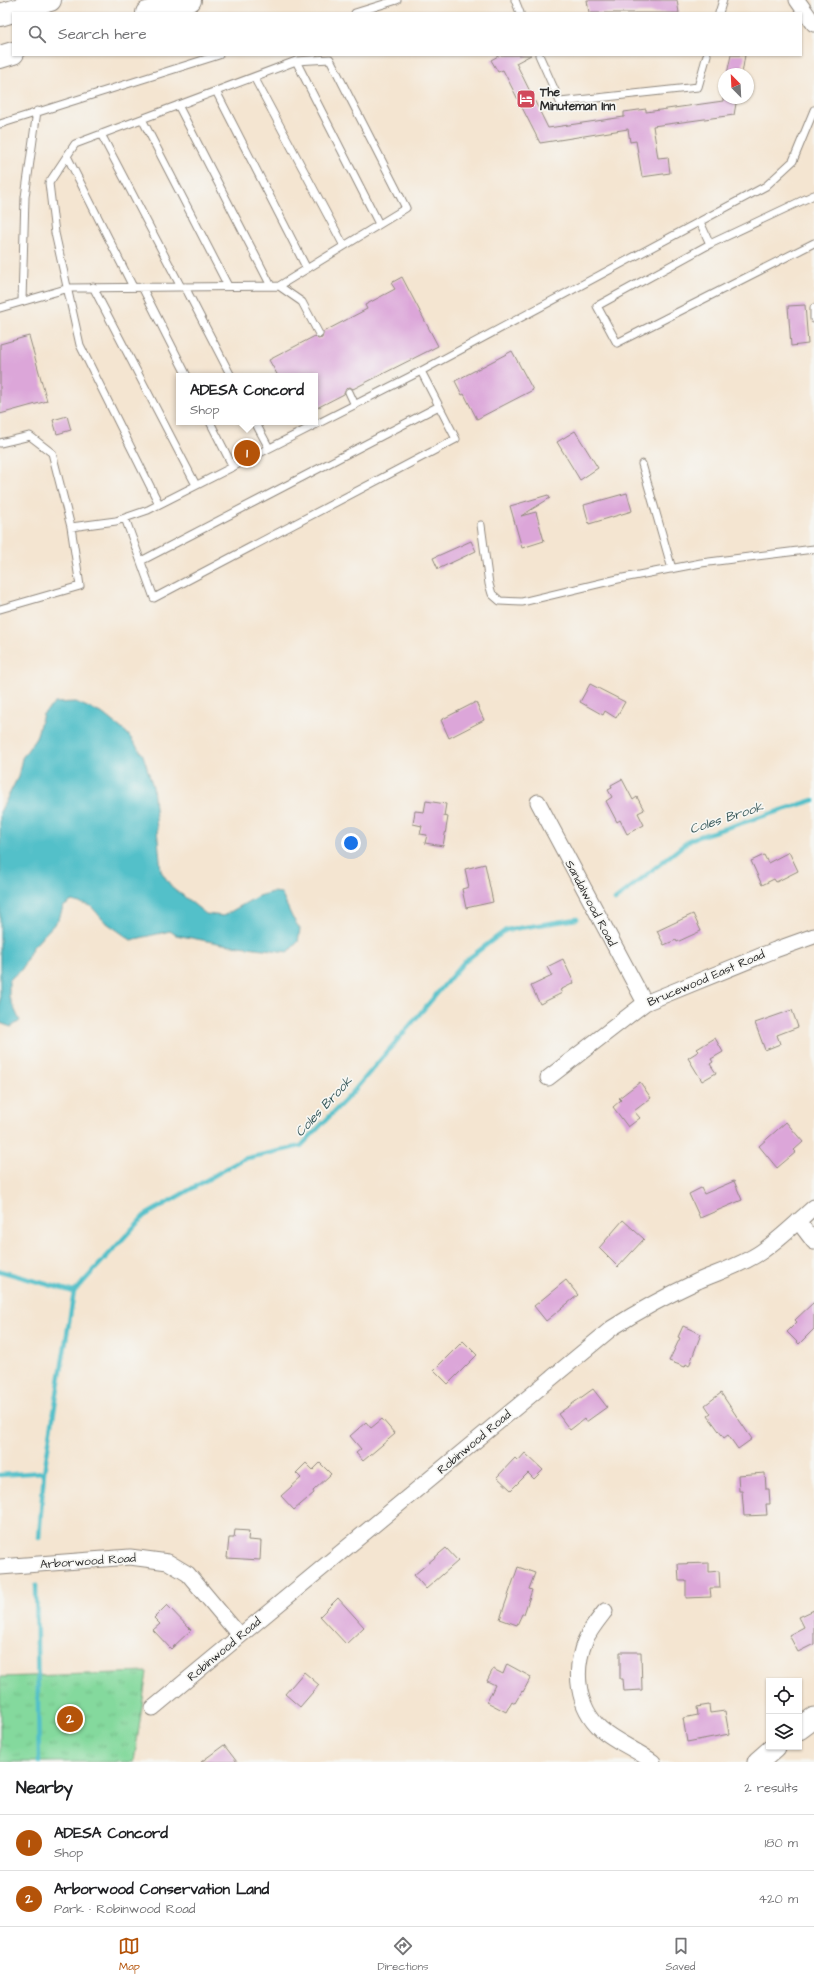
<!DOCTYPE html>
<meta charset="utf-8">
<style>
:root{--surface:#fff;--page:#f2f2f2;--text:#202124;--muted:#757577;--line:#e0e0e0;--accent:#b45309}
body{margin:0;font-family:"Architects Daughter",sans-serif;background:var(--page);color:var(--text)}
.controls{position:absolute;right:12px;bottom:12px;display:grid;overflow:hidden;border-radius:0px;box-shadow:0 1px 3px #0004}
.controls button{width:36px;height:36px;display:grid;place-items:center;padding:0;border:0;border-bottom:1px solid var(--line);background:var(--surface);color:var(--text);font:20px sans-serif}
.compass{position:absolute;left:718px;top:68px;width:36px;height:36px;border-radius:50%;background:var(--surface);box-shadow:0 1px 3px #0004;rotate:336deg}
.you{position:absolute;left:351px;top:843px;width:14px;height:14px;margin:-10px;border:3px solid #fff;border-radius:50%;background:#1a73e8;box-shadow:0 0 0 6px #1a73e833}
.badge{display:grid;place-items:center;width:26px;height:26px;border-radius:50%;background:var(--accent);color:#fff;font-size:13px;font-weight:700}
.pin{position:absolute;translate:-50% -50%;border:2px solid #fff;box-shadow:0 1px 4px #0006}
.popup{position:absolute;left:176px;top:373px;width:142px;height:52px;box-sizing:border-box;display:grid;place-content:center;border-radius:0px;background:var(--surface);filter:drop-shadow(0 1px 3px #0005);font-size:13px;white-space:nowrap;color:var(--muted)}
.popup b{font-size:15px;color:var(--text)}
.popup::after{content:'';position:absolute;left:50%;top:100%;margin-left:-8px;border:8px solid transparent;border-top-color:var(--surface)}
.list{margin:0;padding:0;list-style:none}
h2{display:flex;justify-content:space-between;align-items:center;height:52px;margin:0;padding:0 16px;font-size:17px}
h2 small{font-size:13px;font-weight:400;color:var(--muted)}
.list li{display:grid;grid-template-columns:26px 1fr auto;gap:12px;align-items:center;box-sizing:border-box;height:56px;padding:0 16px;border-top:1px solid var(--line)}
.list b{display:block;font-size:15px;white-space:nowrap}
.list p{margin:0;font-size:13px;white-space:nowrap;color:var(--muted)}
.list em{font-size:13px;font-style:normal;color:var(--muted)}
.icon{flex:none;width:22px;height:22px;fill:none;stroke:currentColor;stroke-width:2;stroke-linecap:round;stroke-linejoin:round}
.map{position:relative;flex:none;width:814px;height:1762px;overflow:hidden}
.search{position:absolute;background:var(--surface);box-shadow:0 1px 3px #0004;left:12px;right:12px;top:12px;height:44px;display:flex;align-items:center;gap:10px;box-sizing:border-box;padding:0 14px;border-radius:0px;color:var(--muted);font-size:15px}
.sheet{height:164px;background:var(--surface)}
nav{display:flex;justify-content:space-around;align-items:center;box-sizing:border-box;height:56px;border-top:1px solid var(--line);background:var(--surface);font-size:11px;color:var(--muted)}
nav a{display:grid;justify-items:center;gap:2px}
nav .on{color:var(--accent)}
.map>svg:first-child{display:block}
.grass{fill:url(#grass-tufts);stroke:#588264}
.water{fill:#53c0c9;stroke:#3f767a}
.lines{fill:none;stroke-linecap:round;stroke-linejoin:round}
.stream{stroke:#53c0c9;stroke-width:4.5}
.building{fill:#dca6d9}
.lane-casing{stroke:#90887e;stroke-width:9}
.street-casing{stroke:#90887e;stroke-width:17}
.secondary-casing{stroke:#90887e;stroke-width:23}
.highway-casing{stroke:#90887e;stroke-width:24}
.lane{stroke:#fff;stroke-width:7}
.street{stroke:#fff;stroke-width:15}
.secondary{stroke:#fff;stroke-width:21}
.highway{stroke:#fff;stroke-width:22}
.labels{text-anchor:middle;stroke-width:3.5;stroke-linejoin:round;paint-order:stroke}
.poi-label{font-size:12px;font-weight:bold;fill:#2b2b2b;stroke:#f6f6f2;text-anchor:start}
.street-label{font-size:12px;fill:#2b2b2b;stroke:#f6f6f2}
.water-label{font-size:13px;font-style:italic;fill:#37585a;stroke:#f6f6f2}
</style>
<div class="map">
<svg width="814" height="1762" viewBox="0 0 814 1762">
<defs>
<pattern id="grass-tufts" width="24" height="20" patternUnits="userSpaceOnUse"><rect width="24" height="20" fill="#84d99d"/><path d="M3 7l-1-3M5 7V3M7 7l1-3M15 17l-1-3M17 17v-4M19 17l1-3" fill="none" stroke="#72ba87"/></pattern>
</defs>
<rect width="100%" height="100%" fill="#f6f6f2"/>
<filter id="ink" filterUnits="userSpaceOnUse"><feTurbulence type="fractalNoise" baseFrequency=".025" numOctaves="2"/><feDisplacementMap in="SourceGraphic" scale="8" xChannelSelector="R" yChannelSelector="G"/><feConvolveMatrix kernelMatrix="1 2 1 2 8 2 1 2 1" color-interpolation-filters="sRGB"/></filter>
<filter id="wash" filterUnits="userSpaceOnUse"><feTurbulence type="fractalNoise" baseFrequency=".012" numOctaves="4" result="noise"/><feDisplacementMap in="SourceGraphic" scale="16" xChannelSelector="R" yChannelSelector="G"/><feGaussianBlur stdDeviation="0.9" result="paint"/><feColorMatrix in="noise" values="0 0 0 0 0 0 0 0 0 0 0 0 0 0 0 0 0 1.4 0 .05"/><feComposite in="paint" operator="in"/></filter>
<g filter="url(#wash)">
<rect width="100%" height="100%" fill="#f4e5d1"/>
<path class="grass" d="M147,1672l-13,90h-134v-85z"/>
<path class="water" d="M76,702l27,12 24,19 16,22 10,32 8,84 10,15 35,28 17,2 35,-20 14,-4 9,1 11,24 8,12 -2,13 -10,10 -65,-8 -47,-9 -6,-4 -39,9 -27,-19 -13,-15 -19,-5 -9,6 -4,12 -27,29 -10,21 -13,11v17l11,24 -9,6 -11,-4v-211l18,-35 4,-19 14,-20 7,-24 12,-11z"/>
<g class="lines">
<path class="stream" d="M615,900l76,-61 123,-39
M0,1271l74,21 70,-76 99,-57 58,-13 51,-53 112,-131 42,-32 71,-11
M0,1475l44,-3
M39,1538l5,-66 30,-180
M36,1585l3,177"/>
</g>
<g id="blocks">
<path class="building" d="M587,0h90l2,13h-90z
M500,55h31l-15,8 32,65 76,-11v-5l22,-3v3l77,-11v-3h14l-3,17 -81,11 5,32 10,-1 2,16 -28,4 -6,-36 -6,1 -2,-13 -88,14 -37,-73 -5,2 -7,-12z
M731,55h14l-3,19h-15z
M402,277l36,69 -85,43 -3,-2 -3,1 -3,6 -29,15v-33h-37l-9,-16 46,-24 3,3 4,-1 1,-6 44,-23 -2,-4 30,-16 -4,-6z
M805,305l3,39 -17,2 -3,-40z
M29,336l18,65 -47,13v-70z
M512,351l21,39 -56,29 -13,-25 -2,1 -7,-14z
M67,416l4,14 -14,4 -4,-14z
M575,431l23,37 -18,12 -23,-38z
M627,493l5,18 -43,13 -5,-19z
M548,495l2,3 -29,18 15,-4 8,29 -22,7 -12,-42z
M471,541l5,10 -38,18 -5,-11z
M590,684l35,18 -9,16 -11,-7 -2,4 -23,-13z
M476,702l8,18 -35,18 -8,-18z
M622,779l11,21 4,-3 7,13 -6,3 6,12 -17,9 -7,-14 -3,2 -11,-21 6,-4 -4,-7 4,-2 -1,-3z
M426,801l20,3 -2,12 4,1 -5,29 -18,-3 2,-8 -7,-1 2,-8 -9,-2 2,-13 9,1z
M789,852l9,19 -22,11 -2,-3 -12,6 -11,-24 13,-6 4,8z
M485,864l8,38 -27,6 -4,-19 7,-2 -4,-18z
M693,914l8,17 -24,11 -1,-2 -12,5 -7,-14z
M563,959l11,24 -14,7 2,3 -22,11 -9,-18 21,-10 -5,-9z
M792,1010l6,17 -21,8 3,9 -15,6 -10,-27z
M715,1038l8,14 -12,7 2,3 -3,2 6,9 -14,8 -14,-23 11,-7 -2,-2z
M640,1082l11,16 -17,13 6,7 -12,9 -15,-20 8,-7 -2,-2z
M786,1122l17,20 -9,8 2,2 -19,16 -18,-22z
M734,1181l8,19 -42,18 -11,-24 12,-6 3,6z
M623,1220l21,19 -26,28 -19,-19z
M566,1280l12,15 -32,26 -12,-15z
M814,1302v27l-15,15 -12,-12 10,-10 -2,-2z
M683,1326l18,8 -12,32 -3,-2 -1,3 -16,-6 11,-23 -2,-1z
M463,1341l14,14 -29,29 -14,-14z
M593,1389l14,18 -21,15 -2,-3 -14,11 -12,-16z
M721,1393l31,46 -14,10 -10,-14 -4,3 -16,-22 3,-2 -6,-9z
M382,1419l13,15 -32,27 -7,-8 5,-4 -11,-13 16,-14 5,6z
M525,1453l18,17 -9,9 -6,-6 -17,17 -14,-13 18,-19 3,3z
M306,1463l7,7 7,-7 11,11 -18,17 1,2 -20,17 -13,-14 20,-18 -5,-5z
M765,1473l1,16h3l1,15h-4l1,11 -23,1 -2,-25h-3l-1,-16z
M235,1530l14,1 -1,9 13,1 -1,19 -33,-2 2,-20h5z
M446,1548l12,13 -32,28 -12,-14z
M709,1563v9l10,-1 1,17h-10l1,9 -25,1v-17h-7l-1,-17z
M518,1567l17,6 -6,16 3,1 -8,24h-2l-5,11 -17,-6z
M338,1598l26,29 -18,17 -26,-28z
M167,1605l24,25 -20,19 -18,-19 7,-6 -6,-6z
M814,1610v34l-16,8 -9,-17 15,-8 -5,-10z
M620,1652h21l1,38 -18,1 -1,-12h-3z
M507,1664l24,13 -8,15 -1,-1 -7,12 -3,-2 -6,11 -19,-10 8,-17 -8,-4 6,-12 10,5z
M304,1672l15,13 -19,22 -15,-13z
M709,1705l1,8 15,-2 4,23 -42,8 -4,-24 15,-3 -1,-8z
M224,1745l13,17h-36z"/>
</g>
</g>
<g filter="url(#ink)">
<use href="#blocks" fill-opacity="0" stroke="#90887e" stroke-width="1"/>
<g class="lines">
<defs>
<path id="lane" d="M515,0l5,13
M355,13l42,-13
M719,13l4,-13
M539,55l21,47 138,-15 9,-32
M296,61l83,163
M254,77l90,169
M216,91l91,178
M178,105l93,181
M142,119l86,167
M0,124l219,-69
M101,134l80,153
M67,156l66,131
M814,195l-104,49 -113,62 20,37 197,-100
M700,222l10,22
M93,287l103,198
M142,287l45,89
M185,287l46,89
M22,301l3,-104 12,-86
M0,308l69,-20 210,-2 23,16 17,32
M814,308v11
M349,392l6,13
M210,422l23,45
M255,422l14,26
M0,443l30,-7 22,17 19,74
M642,464l30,105
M159,504l-79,-159 -25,-112 -6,-50 26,-39 221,-83 34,-2 76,149 -127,78
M125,518l29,80 302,-159 -35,-68
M481,525l8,59 3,10 8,7 22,1 96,-23 83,-16 113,-14
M141,561l298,-155
M0,609l80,-23 -9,-59 45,-6 32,-11 273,-139 345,-185 27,-25 21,-51"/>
<path id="street" d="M797,0l17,24
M538,802l107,201
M548,1078l97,-75 130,-53 39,-14
M798,1221l16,21
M0,1567l130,-10 38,5 20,12 52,62
M605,1611c-7,9 -16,20 -20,30 -12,30 -8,66 16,88 15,13 36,21 52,33
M153,1708l459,-380c28,-18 56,-33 86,-47 21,-9 44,-16 63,-29 19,-13 36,-30 53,-45"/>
<path id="secondary" d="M799,1729l15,-11
M758,1762l17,-15"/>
<path id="highway" d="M147,13l43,-13
M0,15l50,-15
M0,57l13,-4"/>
</defs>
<use href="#lane" class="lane-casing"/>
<use href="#street" class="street-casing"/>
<use href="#secondary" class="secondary-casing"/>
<use href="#highway" class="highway-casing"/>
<use href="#lane" class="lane"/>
<use href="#street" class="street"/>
<use href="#secondary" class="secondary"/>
<use href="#highway" class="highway"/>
</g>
</g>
<defs>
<symbol id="hotel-square" viewBox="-11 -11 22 22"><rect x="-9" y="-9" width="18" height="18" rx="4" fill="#d1495b" stroke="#f6f6f2"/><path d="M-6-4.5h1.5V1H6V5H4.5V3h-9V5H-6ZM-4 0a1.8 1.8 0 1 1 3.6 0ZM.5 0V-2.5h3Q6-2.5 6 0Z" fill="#fff"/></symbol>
</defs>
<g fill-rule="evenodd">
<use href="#hotel-square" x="515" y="88" width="22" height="22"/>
</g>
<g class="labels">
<g class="poi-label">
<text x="540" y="96">The<tspan x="540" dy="14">Minuteman Inn</tspan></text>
</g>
<g class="street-label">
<text transform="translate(591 903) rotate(62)" y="4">Sandalwood Road</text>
<text transform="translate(706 978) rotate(-23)" y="4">Brucewood East Road</text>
<text transform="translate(474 1442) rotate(-40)" y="4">Robinwood Road</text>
<text transform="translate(88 1561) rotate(-4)" y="4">Arborwood Road</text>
<text transform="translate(224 1649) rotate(-40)" y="4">Robinwood Road</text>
</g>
<g class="water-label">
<text transform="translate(726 817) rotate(-18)" y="5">Coles Brook</text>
<text transform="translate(323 1106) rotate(-47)" y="5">Coles Brook</text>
</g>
</g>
</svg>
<div class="controls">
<button><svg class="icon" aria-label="locate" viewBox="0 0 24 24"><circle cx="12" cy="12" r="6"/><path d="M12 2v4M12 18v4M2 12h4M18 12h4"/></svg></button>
<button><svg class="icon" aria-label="layers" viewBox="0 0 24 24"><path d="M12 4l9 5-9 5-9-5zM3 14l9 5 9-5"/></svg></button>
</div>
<svg class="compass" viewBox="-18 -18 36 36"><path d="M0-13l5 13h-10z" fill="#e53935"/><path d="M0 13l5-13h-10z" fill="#757577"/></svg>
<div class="you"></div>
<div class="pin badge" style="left:247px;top:453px">1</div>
<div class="popup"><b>ADESA Concord</b>Shop</div>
<div class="pin badge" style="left:70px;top:1719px">2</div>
<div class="search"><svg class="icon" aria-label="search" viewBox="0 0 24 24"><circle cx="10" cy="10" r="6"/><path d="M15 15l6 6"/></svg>Search here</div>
</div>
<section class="sheet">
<h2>Nearby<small>2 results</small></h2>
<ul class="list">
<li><span class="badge">1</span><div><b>ADESA Concord</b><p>Shop</p></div><em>180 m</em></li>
<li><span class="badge">2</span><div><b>Arborwood Conservation Land</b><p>Park · Robinwood Road</p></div><em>420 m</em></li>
</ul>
</section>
<nav>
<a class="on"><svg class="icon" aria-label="map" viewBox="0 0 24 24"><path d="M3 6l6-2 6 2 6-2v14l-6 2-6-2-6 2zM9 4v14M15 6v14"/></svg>Map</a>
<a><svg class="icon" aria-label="directions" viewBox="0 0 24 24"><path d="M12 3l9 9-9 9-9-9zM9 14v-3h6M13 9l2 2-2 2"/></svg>Directions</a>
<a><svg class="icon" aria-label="saved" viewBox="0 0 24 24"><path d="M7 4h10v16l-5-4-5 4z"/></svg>Saved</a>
</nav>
